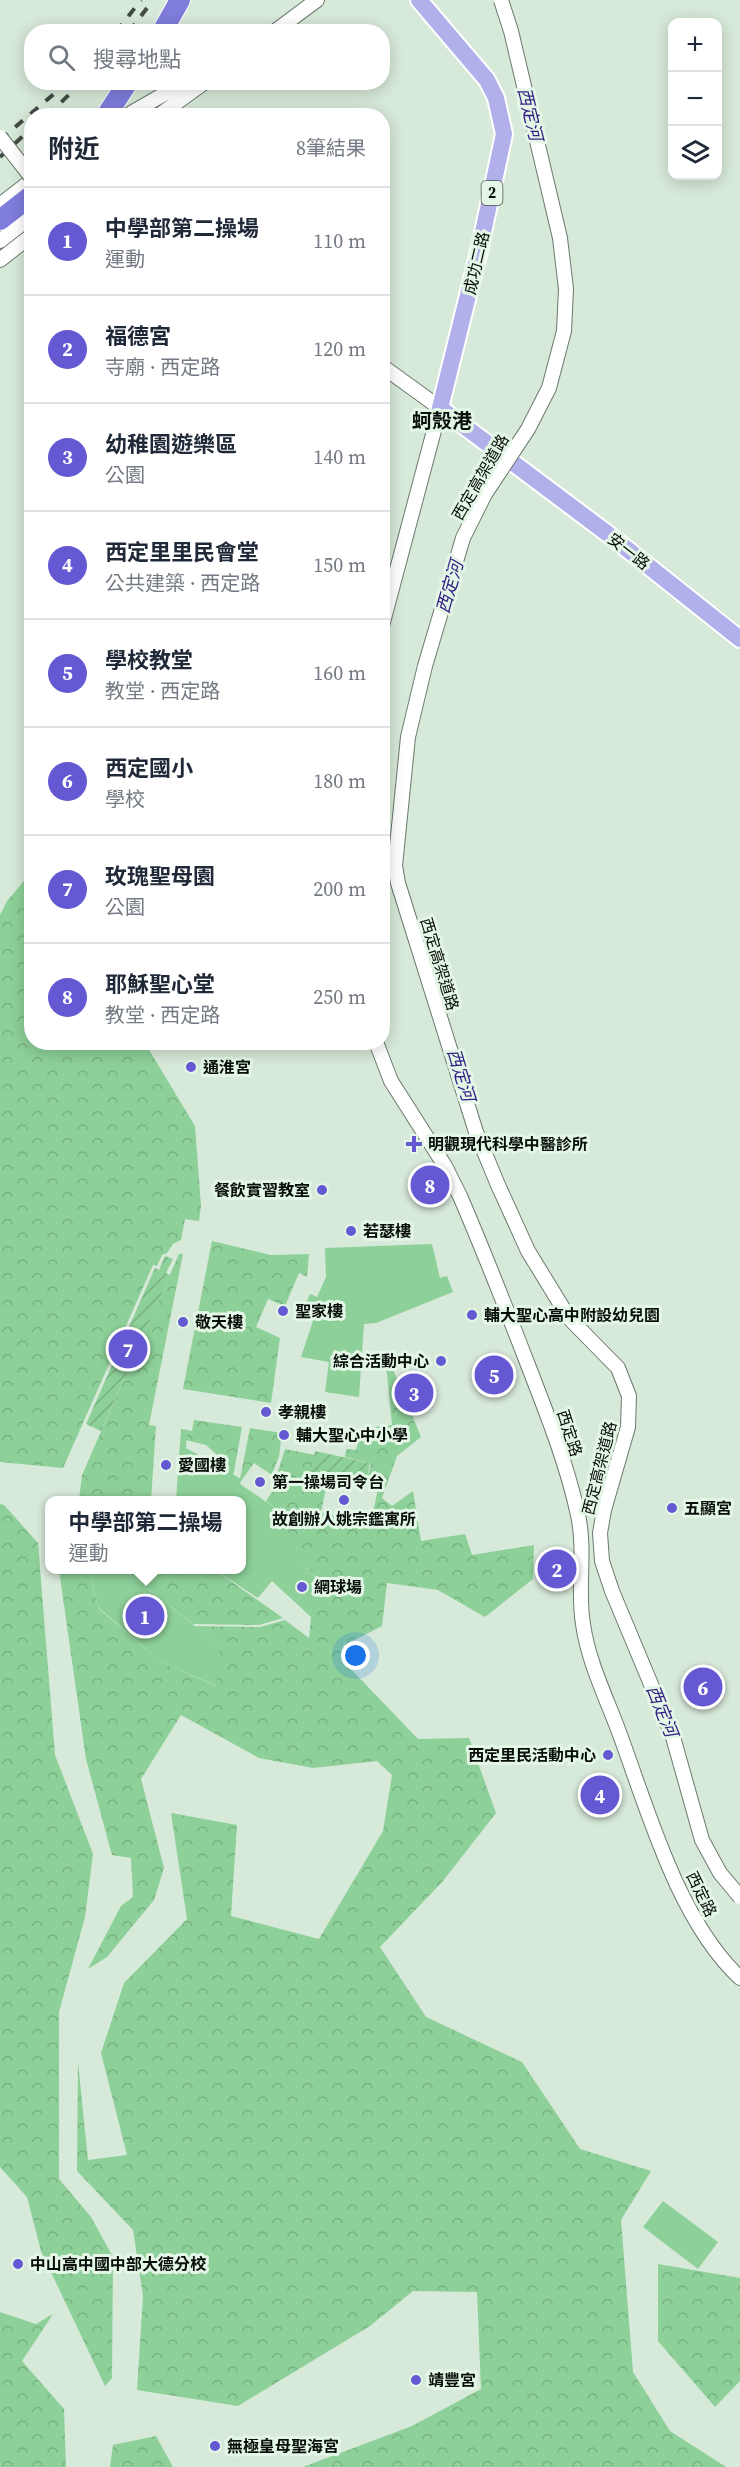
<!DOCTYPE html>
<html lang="zh-TW">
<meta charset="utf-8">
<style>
:root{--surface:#fff;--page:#f2f2f3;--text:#1f2937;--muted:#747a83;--line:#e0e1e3;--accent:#6559d3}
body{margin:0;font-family:"Source Serif 4","Noto Sans TC",serif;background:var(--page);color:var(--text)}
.controls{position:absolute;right:18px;top:18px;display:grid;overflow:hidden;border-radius:12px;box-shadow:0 3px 15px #0003}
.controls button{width:54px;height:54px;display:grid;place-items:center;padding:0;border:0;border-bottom:2px solid var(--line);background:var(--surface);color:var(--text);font:30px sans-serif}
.you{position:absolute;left:356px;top:1656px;width:21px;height:21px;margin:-15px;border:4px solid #fff;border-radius:50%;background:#1a73e8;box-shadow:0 0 0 9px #1a73e833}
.badge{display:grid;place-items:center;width:39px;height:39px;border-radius:50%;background:var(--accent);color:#fff;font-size:20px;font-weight:700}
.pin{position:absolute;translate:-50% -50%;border:3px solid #fff;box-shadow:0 2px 6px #0006}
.popup{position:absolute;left:45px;top:1496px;width:201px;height:78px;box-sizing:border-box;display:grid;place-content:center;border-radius:12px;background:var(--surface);filter:drop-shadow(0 2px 4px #0005);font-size:20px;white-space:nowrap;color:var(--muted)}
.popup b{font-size:22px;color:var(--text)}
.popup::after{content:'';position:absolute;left:50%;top:100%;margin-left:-12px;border:12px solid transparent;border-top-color:var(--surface)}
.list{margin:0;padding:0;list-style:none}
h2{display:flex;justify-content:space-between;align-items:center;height:78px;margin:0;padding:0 24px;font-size:26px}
h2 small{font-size:20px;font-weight:400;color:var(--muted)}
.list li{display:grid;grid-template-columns:39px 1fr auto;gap:18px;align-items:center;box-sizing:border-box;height:108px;padding:0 24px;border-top:2px solid var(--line)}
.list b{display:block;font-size:22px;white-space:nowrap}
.list p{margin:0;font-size:20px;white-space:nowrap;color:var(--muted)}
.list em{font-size:20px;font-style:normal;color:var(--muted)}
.icon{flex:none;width:33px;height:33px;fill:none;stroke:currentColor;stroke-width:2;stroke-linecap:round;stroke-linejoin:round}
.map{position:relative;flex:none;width:740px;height:2467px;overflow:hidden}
.search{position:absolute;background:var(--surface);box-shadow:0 3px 15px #0003;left:24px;top:24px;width:366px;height:66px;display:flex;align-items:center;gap:15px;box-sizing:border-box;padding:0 21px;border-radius:24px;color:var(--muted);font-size:22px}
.panel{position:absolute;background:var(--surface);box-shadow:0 3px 15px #0003;left:24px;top:108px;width:366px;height:942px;border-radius:24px}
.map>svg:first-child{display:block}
.forest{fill:url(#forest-crowns)}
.garden{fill:url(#garden-furrows)}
.pitch{fill:#8dd099}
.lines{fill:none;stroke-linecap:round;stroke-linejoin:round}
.minor-casing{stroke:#6a7a6d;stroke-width:16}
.major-casing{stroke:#fff;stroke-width:20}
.highway-casing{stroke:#fff;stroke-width:22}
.minor{stroke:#fff;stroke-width:14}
.major{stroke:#b2b0ea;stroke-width:16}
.highway{stroke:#7f7cdc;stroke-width:20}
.rail{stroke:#434c44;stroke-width:4;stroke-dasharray:10 10;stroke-linecap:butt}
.minor-bridge-casing{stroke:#6a7a6d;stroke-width:16;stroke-linecap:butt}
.minor-bridge{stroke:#fff;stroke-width:14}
.poi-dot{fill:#6559d3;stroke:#e4f6e6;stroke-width:2}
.labels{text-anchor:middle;stroke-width:6;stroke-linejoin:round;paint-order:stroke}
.shield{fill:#e4f6e6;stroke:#4a544b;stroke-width:1.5}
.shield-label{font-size:15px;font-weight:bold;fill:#080e09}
.street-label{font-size:16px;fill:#080e09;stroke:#e4f6e6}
.poi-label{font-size:16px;font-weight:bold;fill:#080e09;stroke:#e4f6e6;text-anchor:start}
.water-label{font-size:18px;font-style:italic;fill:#321f83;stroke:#e4f6e6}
.quarter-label{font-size:20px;font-weight:bold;fill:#080e09;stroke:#e4f6e6}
</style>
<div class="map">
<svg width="740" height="2467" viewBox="0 0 740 2467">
<defs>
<pattern id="forest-crowns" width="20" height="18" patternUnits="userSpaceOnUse" patternTransform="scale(1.5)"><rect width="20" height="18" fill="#8dd099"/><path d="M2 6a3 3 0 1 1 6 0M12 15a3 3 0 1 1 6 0" fill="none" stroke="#78b182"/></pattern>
<pattern id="garden-furrows" width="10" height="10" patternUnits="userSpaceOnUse" patternTransform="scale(1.5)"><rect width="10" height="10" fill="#8dd099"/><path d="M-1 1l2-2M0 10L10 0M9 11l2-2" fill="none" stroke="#78b182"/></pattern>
</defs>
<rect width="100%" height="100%" fill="#d7e9d9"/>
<path class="forest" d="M31,873l1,169 113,1 50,83 6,80 -2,15 -14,-2 -4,21 -8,4 -6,9 -5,2 -5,11 -4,-1 -90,203 -63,-6v-547l7,-14z
M212,1241l59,14 38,-1 -2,23 -8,-4 -14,33 -17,-7 -12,28 24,11 -9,65 -88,-14z
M179,1254h4l-34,171 7,1 -5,74h-72l3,-25z
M390,1362l31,75 -24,19 -15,42 10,8 21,-15 8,50 44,-7 7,21 62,-10 -1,34 -48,38 -47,-27 -51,-7 -5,43 -39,20 3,18 72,75 51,-1 27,75 -53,68 -63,66 46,70 96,45 58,87 71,22 -30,49 12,152 37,59 56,36h-423l109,-41 69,-37 -4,-97 -64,-1 -43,35 -132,80 -101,-16 6,-94 -10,-66 -56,-59 1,-109 10,98 39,-5 -26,-102 23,-70 63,-64 -16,-106 66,12 -6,91 88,23 64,-108 9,-56 -15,-14 -64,7 -54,-10 -78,-43 -40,64 23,89 -10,32 -47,57 -19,12 33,-63 12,-9 -2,-39 -19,-3 -26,-96 -27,-189h29l11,39 62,53 55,24 3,-41 -24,-19 65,1 25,-7 24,18 2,-21 22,-24 -39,-36 -21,-37 2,-12 -9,-7 13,-20 -3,-3 9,-29 30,6 -4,20 17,4 -7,33 50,11 9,-45 -12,-3 3,-12 -26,-6 1,-8 10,1 3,-12 16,3v-14l17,-2 -6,-62z
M194,1420l48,7 -9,50 -10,-7 2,-8 -19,-17 -20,-5 1,-10 5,1z
M250,1428l32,5 -3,23 -7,19 -18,-12 -15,21z
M0,1504l4,1 34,38 17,212 38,99 -8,63 -26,95v167l32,38 22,40 -1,121 -7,8 -64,-135 -14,-54 -27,-30z
M124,1570h91l68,48 -24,7 -66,-1z
M658,2264l82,14v103l-25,26 -57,-66z
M0,2312l36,12 17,-10 -31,47 42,48 2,58h-66z
M156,2436l17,31h-63l3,-22z"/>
<path class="garden" d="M165,1256l8,3 -7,14 4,2 -69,156 -15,-7 69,-156 4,2z
M315,1451l55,12 -5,24 -55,-12z"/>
<path class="pitch" d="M432,1244l8,34 7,-2 6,16 -77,31 -12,1 -5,73 -34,-5 4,-30 -28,-5 12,-36 -12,-6 9,-21 7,3 9,-20 -1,-29z
M181,1429l6,1 -1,18 55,31 -1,5 35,24 -2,12 29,24 -8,13 39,37 -22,23 -39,-36 -14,17 -43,-28h26v-70h-65z
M88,1570h36l95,75 -2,41 -56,-24 -62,-54z
M663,2201l55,41 -20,27 -55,-42z"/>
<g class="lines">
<defs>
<path id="minor" d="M274,32l43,-32
M126,116l59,-34
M158,116l47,-34
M0,205l32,-25
M0,241l32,-25
M0,260l32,-25
M382,366l58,42 -58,218
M376,1042l15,39 54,85 15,30c24,56 46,112 68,169 19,49 39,99 50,150 8,37 -1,75 5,109 5,37 23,73 36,108 29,78 59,188 121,246"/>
<path id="major" d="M419,0l68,80 9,18 8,36 -25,117 -39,157 168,126 132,105"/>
<path id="highway" d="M162,32l18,-32
M106,116l22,-34
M0,220l32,-25"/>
</defs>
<use href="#minor" class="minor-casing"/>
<use href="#major" class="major-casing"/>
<use href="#highway" class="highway-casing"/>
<use href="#minor" class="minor"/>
<use href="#major" class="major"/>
<use href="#highway" class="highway"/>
<path class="rail" d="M116,32l25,-32
M129,32l24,-32
M47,116l35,-34
M0,140l68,-58
M0,157l32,-29"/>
<defs>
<path id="minor-bridge" d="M501,0l10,31 49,207 6,51 -2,42 -15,57 -21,41 -43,65 -22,44 -38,128 -17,71 -13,129 3,17 78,249 22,53 30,66 41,67 49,50 11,28 -1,31 -24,83 -4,23 2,28 10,30 61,146 29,103 18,33 20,24
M0,137l32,41"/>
</defs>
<use href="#minor-bridge" class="minor-bridge-casing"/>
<use href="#minor-bridge" class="minor-bridge"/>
</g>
<g class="poi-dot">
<circle cx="191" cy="1067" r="6"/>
<path d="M411 1135h6v6h6v6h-6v6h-6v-6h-6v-6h6z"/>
<circle cx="322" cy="1190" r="6"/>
<circle cx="351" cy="1231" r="6"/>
<circle cx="283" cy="1311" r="6"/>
<circle cx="472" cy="1315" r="6"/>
<circle cx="183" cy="1322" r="6"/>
<circle cx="441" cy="1361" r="6"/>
<circle cx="266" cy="1412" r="6"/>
<circle cx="284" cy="1435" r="6"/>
<circle cx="166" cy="1465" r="6"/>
<circle cx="260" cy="1482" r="6"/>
<circle cx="344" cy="1500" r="6"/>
<circle cx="672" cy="1508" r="6"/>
<circle cx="302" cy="1587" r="6"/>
<circle cx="608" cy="1755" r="6"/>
<circle cx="18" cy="2264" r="6"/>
<circle cx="416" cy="2380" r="6"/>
<circle cx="215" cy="2446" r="6"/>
</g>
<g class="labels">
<rect class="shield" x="481.5" y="181" width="21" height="24" rx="4.5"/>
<g class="shield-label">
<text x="492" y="198">2</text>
</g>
<g class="street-label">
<text transform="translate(476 263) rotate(-77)" y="6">成功二路</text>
<text transform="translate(480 477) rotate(-60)" y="6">西定高架道路</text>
<text transform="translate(629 551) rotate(38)" y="6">安一路</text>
<text transform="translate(440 964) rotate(73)" y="6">西定高架道路</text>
<text transform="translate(570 1433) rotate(72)" y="6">西定路</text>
<text transform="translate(599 1468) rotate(-76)" y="6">西定高架道路</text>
<text transform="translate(702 1894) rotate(64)" y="6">西定路</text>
</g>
<g class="poi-label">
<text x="203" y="1073">通淮宮</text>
<text x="428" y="1150">明觀現代科學中醫診所</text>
<text x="310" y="1196" text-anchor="end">餐飲實習教室</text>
<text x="363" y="1237">若瑟樓</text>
<text x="295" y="1317">聖家樓</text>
<text x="484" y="1321">輔大聖心高中附設幼兒園</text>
<text x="195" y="1328">敬天樓</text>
<text x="429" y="1367" text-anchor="end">綜合活動中心</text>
<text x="278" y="1418">孝親樓</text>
<text x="296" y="1441">輔大聖心中小學</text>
<text x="178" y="1471">愛國樓</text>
<text x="272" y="1488">第一操場司令台</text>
<text x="684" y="1514">五顯宮</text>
<text x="344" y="1525" text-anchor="middle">故創辦人姚宗鑑寓所</text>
<text x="314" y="1593">網球場</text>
<text x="596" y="1761" text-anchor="end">西定里民活動中心</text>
<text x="30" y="2270">中山高中國中部大德分校</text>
<text x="428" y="2386">靖豐宮</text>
<text x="227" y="2452">無極皇母聖海宮</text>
</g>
<g class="water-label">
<text transform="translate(530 114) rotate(76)" y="6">西定河</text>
<text transform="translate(450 587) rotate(-74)" y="6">西定河</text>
<text transform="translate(461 1075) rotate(73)" y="6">西定河</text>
<text transform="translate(662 1711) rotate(68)" y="6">西定河</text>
</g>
<g class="quarter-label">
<text x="442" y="428">蚵殼港</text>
</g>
</g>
</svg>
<div class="controls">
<button>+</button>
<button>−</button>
<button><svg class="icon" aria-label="layers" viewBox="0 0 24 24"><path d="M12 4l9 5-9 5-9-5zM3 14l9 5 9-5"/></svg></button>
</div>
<div class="you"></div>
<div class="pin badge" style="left:145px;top:1616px">1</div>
<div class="popup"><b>中學部第二操場</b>運動</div>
<div class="pin badge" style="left:557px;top:1569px">2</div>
<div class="pin badge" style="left:414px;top:1393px">3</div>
<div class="pin badge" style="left:600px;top:1795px">4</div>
<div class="pin badge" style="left:494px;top:1375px">5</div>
<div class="pin badge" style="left:703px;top:1687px">6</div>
<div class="pin badge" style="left:128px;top:1349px">7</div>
<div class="pin badge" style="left:430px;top:1185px">8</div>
<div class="search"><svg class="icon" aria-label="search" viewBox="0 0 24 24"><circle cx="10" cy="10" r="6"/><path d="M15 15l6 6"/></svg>搜尋地點</div>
<section class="panel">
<h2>附近<small>8筆結果</small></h2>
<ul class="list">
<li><span class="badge">1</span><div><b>中學部第二操場</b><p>運動</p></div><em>110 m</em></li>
<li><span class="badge">2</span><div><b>福德宮</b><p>寺廟 · 西定路</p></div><em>120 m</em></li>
<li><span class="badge">3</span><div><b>幼稚園遊樂區</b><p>公園</p></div><em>140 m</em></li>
<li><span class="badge">4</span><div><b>西定里里民會堂</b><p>公共建築 · 西定路</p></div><em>150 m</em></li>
<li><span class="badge">5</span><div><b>學校教堂</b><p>教堂 · 西定路</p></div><em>160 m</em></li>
<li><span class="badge">6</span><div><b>西定國小</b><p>學校</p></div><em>180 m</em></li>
<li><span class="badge">7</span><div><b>玫瑰聖母園</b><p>公園</p></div><em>200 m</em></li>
<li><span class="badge">8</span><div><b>耶穌聖心堂</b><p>教堂 · 西定路</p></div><em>250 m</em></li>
</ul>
</section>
</div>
